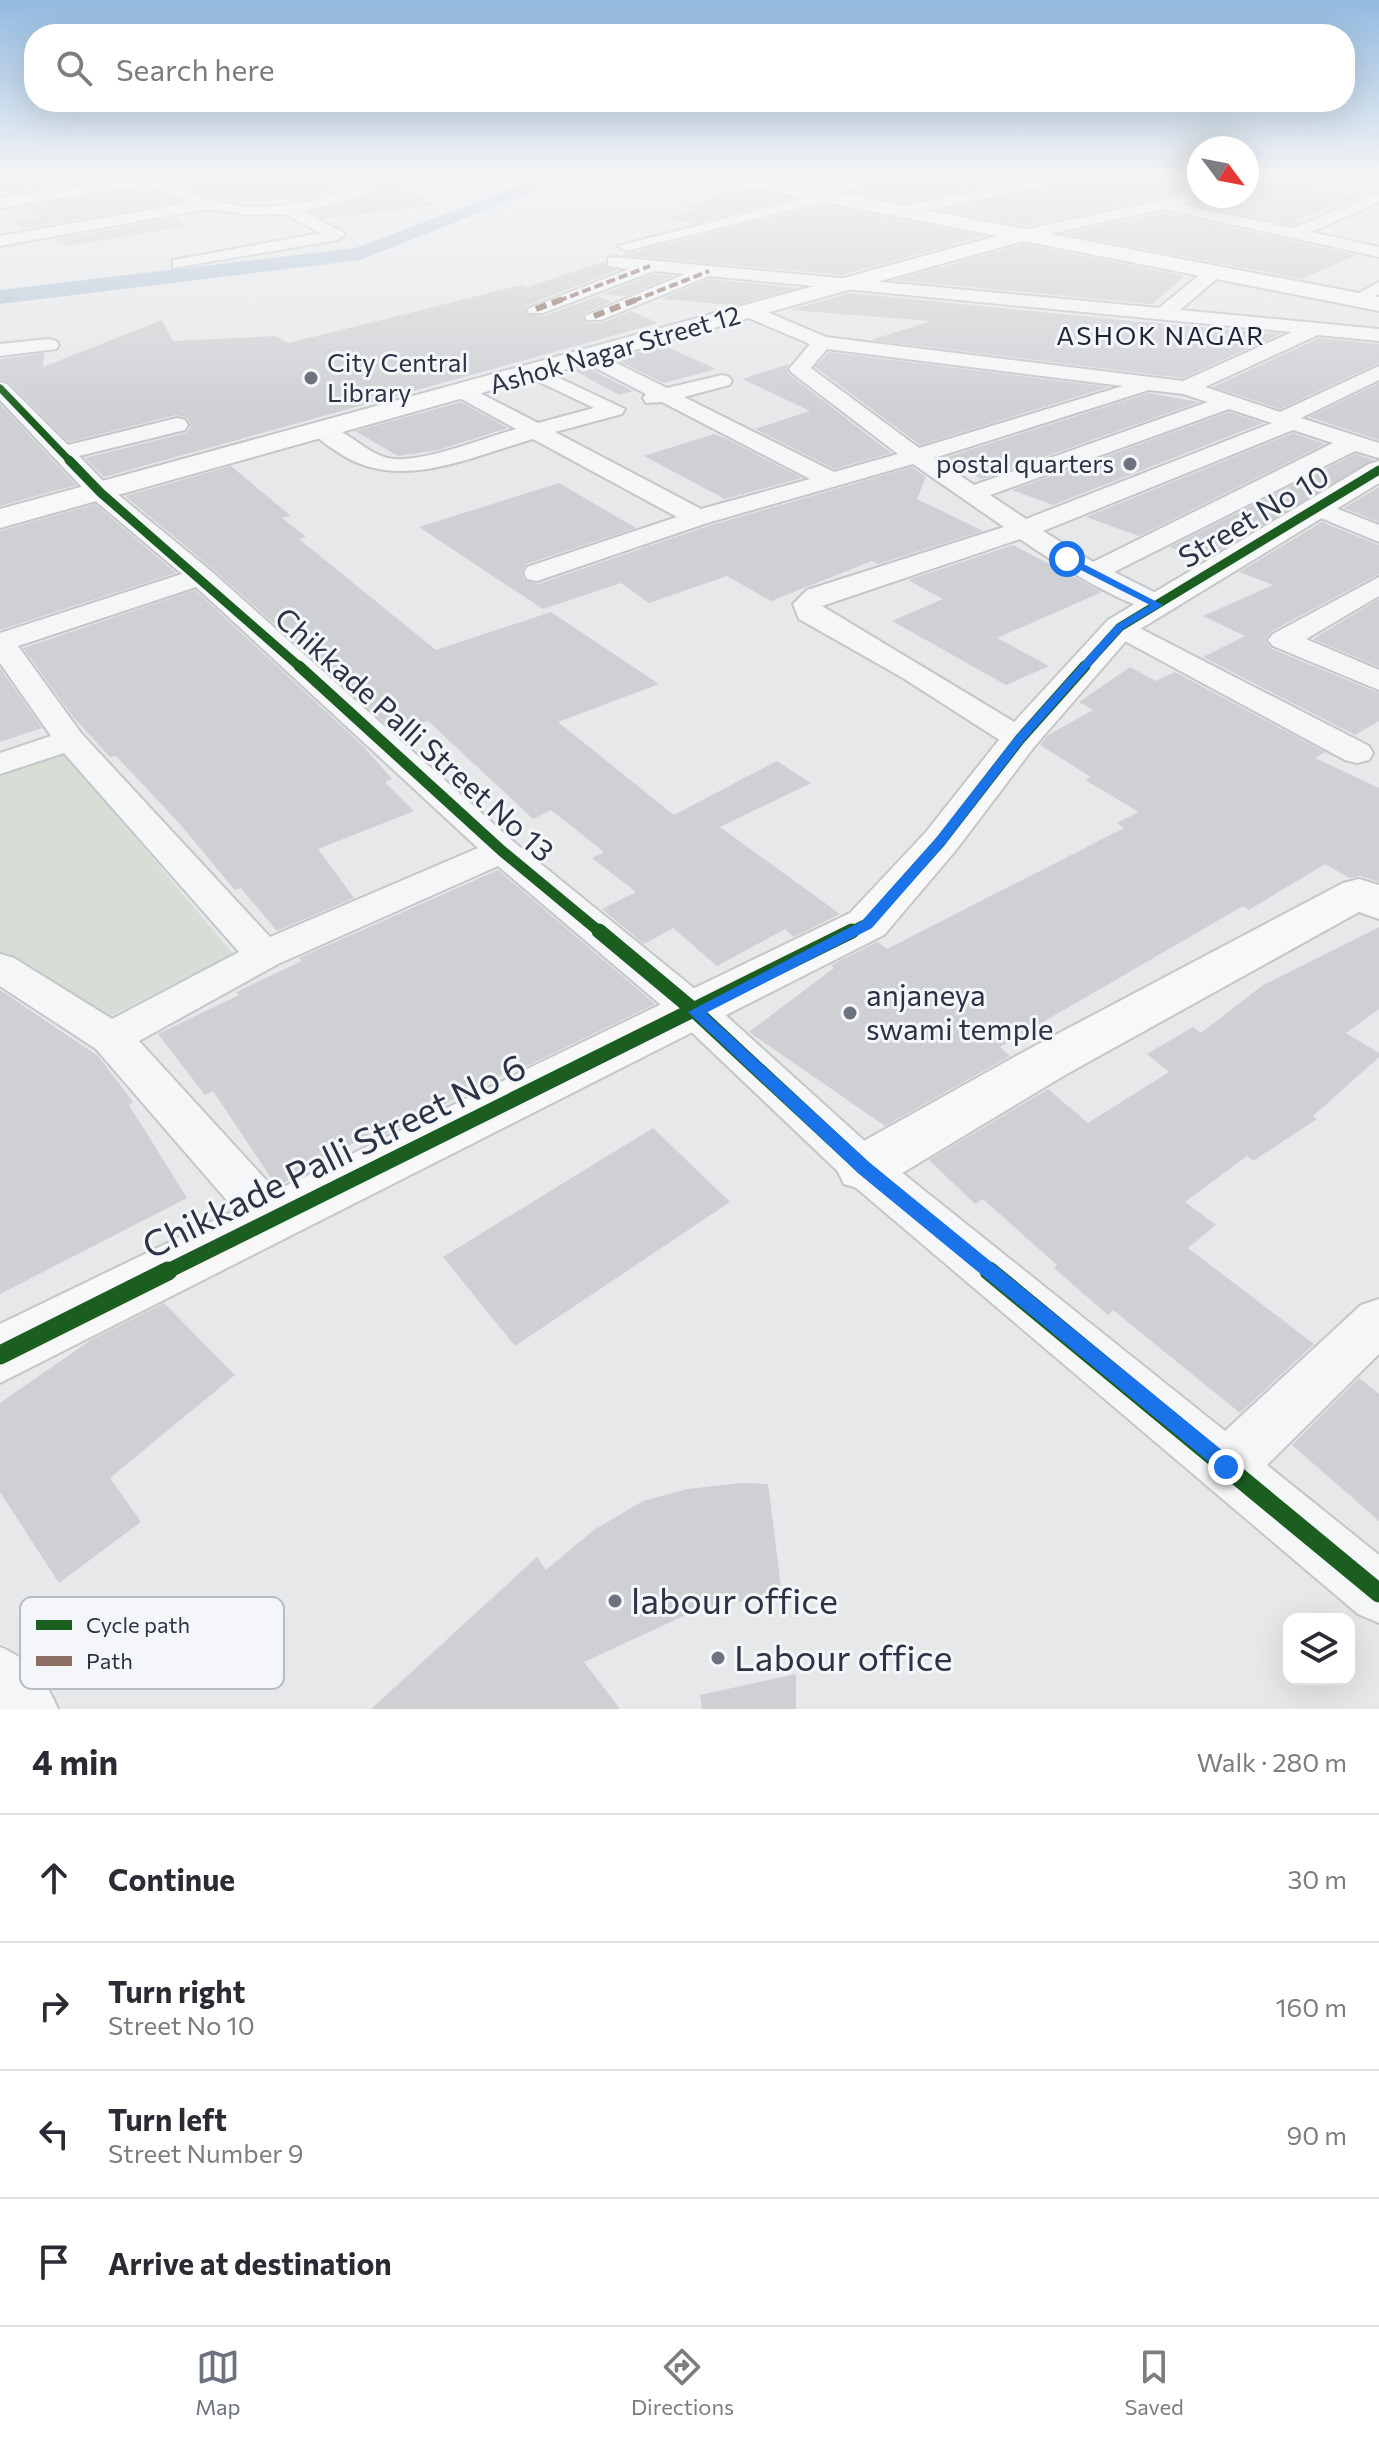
<!DOCTYPE html>
<meta charset="utf-8">
<style>
:root{--surface:#fff;--page:#f7f7f7;--text:#2b2b33;--muted:#7c7c81;--line:#e1e1e2;--accent:#6c737f}
body{margin:0;font-family:Commissioner,sans-serif;background:var(--page);color:var(--text)}
.controls{position:absolute;right:24px;bottom:24px;display:grid;overflow:hidden;border-radius:16px;box-shadow:0 8px 32px #0002}
.controls button{width:72px;height:72px;display:grid;place-items:center;padding:0;border:0;border-bottom:2px solid var(--line);background:var(--surface);color:var(--text);font:40px sans-serif}
.compass{position:absolute;left:1187px;top:136px;width:72px;height:72px;border-radius:50%;background:var(--surface);box-shadow:0 8px 32px #0002;rotate:122deg}
.stop{position:absolute;width:24px;height:24px;margin:-18px;border:6px solid #1a73e8;border-radius:50%;background:#fff}
.stop.end{background:#1a73e8;border-color:#fff;box-shadow:0 2px 8px #0008}
.list{margin:0;padding:0;list-style:none}
h2{display:flex;justify-content:space-between;align-items:center;height:104px;margin:0;padding:0 32px;font-size:34px}
h2 small{font-size:26px;font-weight:400;color:var(--muted)}
.list li{display:grid;grid-template-columns:52px 1fr auto;gap:24px;align-items:center;box-sizing:border-box;height:128px;padding:0 32px;border-top:2px solid var(--line)}
.list b{display:block;font-size:30px;white-space:nowrap}
.list p{margin:0;font-size:26px;white-space:nowrap;color:var(--muted)}
.list em{font-size:26px;font-style:normal;color:var(--muted)}
.icon{flex:none;width:44px;height:44px;fill:none;stroke:currentColor;stroke-width:2;stroke-linecap:round;stroke-linejoin:round}
.map{position:relative;flex:none;width:1379px;height:1709px;overflow:hidden}
.search{position:absolute;background:var(--surface);box-shadow:0 8px 32px #0002;left:24px;right:24px;top:24px;height:88px;display:flex;align-items:center;gap:20px;box-sizing:border-box;padding:0 28px;border-radius:32px;color:var(--muted);font-size:30px}
.sheet{height:616px;background:var(--surface)}
nav{display:flex;justify-content:space-around;align-items:center;box-sizing:border-box;height:112px;border-top:2px solid var(--line);background:var(--surface);font-size:22px;color:var(--muted)}
nav a{display:grid;justify-items:center;gap:4px}
nav .on{color:var(--accent)}
.map>svg:first-child{display:block}
.green{fill:#d6ded6}
.lines{fill:none;stroke-linecap:round;stroke-linejoin:round}
.canal{fill:#b4c4d5;fill-rule:evenodd}
.building{fill:#ced0d3}
.street-casing{stroke:#c4c6c8;stroke-width:4}
.secondary-casing{stroke:#c4c6c8;stroke-width:4}
.street{fill:#f5f6f7;fill-rule:evenodd}
.secondary{fill:#f8f8f8;fill-rule:evenodd}
.quiet-far1{stroke:#8d6e63;stroke-width:4;stroke-dasharray:9 4;stroke-linecap:butt}
.quiet{stroke:#8d6e63;stroke-width:6;stroke-dasharray:11 6;stroke-linecap:butt}
.cycleway-far4-casing{stroke:#f4f6f9;stroke-width:10}
.cycleway-far3-casing{stroke:#f4f6f9;stroke-width:13}
.cycleway-far2-casing{stroke:#f4f6f9;stroke-width:16}
.cycleway-far1-casing{stroke:#f4f6f9;stroke-width:20}
.cycleway-casing{stroke:#f4f6f9;stroke-width:24}
.cycleway-far4{stroke:#1b5e20;stroke-width:7}
.cycleway-far3{stroke:#1b5e20;stroke-width:9}
.cycleway-far2{stroke:#1b5e20;stroke-width:11}
.cycleway-far1{stroke:#1b5e20;stroke-width:15}
.cycleway{stroke:#1b5e20;stroke-width:19}
.route{fill:#1a73e8}
.poi-dot{fill:#6c737f;stroke:#f4f6f9;stroke-width:3}
.labels{text-anchor:middle;stroke-width:6;stroke-linejoin:round;paint-order:stroke}
.far-neighbourhood-label{font-size:26px;letter-spacing:2px;fill:#1d2536;stroke:#f4f6f9}
.far-street-label{font-size:26px;fill:#2b3445;stroke:#f4f6f9}
.far-poi-label{font-size:26px;fill:#2b3445;stroke:#f4f6f9;text-anchor:start}
.street-label{font-size:30px;fill:#2b3445;stroke:#f4f6f9}
.poi-label{font-size:30px;fill:#2b3445;stroke:#f4f6f9;text-anchor:start}
.near-street-label{font-size:36px;fill:#2b3445;stroke:#f4f6f9}
.near-poi-label{font-size:36px;fill:#2b3445;stroke:#f4f6f9;text-anchor:start}
.key{fill:#f4f6f9;stroke:#b8bcc3;stroke-width:2}
.key-label{font-size:22px;fill:#2b3445}
</style>
<div class="map">
<svg width="1379" height="1709" viewBox="0 0 1379 1709">
<rect width="100%" height="100%" fill="#e6e8ea"/>
<path class="green" d="M62,750l171,204 -134,68 -99,-64v-185z"/>
<g class="lines">
<path class="canal" d="M551,174h25l-216,86 -360,44v-14l356,-42z"/>
</g>
<path class="building" d="M67,174l63,1 -124,19 -6,-4v-5z
M154,174h199l4,5 -2,6 -55,15 -10,1 -9,-5 -38,7 -39,-8z
M827,174h29l-36,13 -19,-4z
M891,174h160l-148,29 -54,-11z
M1103,174h96v22h48v-5l50,-17h45l-28,14 47,9 -66,23 7,1 -9,4 -101,-21 3,-5 -12,-7 -157,34 -83,-16z
M378,175l57,30 -110,14 -13,-6 58,-17z
M149,187l30,15 -153,26 -15,-6 30,-5 -15,-10z
M741,188l50,10 -99,26 -25,-6 28,-9 -13,-2z
M825,205l159,31 -142,39 -220,-20z
M1162,212l194,43 -54,24 -237,-45z
M174,218l14,8 -119,20 -16,-6z
M1023,244l162,32 -33,28 -258,-24z
M605,261l1,7 11,2 -91,36v8l18,2 54,-20 13,6 -27,11 3,10h15l29,-12 27,12 -554,154 -19,-19 101,-25 5,-6 -3,-9 -12,-3 -107,27 -60,-60 -9,-3v-20l44,-6 -1,14 119,-47 11,21 102,-5 14,7 232,-58 7,2z
M654,274l19,2 -47,20 -24,-2z
M709,279l89,9 -64,17 -73,-6z
M850,293l282,28 148,13 -97,44 -312,-38 60,-19 -141,-11z
M1319,338l60,6v19l-99,46 -67,-22z
M663,345l53,24 -52,14 -50,-24z
M828,353l1,-1 280,35 -189,58 -105,-78z
M789,364l-3,5 4,6 101,78 -57,16 -79,-40 55,-18 -68,-32z
M586,367l47,24 -14,4 -46,-25z
M1379,383v57l-70,-23z
M1149,393l50,9 -217,77 -41,-20z
M461,402l47,26 -70,22 -40,6 -43,-25z
M0,404l76,81 -76,21z
M1229,412l34,11 -210,82 -41,-15z
M1293,433l32,11 -186,92 -53,-19z
M714,434l11,4 77,40 -77,21 -81,-43z
M1355,454l19,6 -171,100 -33,-13z
M231,466l60,50 -9,2 24,19 -7,2 137,111 115,-38 108,72 -101,38 116,93 103,-54 34,22 -91,44 120,87 -46,23 -9,-8 -68,37 -44,-38 -29,16 -42,-35 34,-17 -44,-34 12,-6 -53,-42 -18,9 -105,-98 -33,11 -182,-163 -88,-73z
M912,467l14,10 -9,22 66,32 -105,33 -6,-3 -101,40 -44,-25 -78,27 -28,-20 -78,26 -124,-82 140,-44 77,45 -110,36 -5,8 3,8 14,4 170,-58z
M1379,487v35l-35,-14z
M95,504l81,69 -176,57v-99z
M1322,522l57,23v29l-107,57 -7,9 7,9 107,44v28l-24,14 -152,-78 42,-21 -42,-20 70,-31 -34,-13z
M1013,545l89,47 -105,46 52,28 -43,19 -114,-64 51,-22 -35,-19z
M195,590l168,156 29,33 -7,3 29,29 -96,38 36,49 -77,33 -36,-43 -6,2 -56,-67 -63,-67 -6,1 -37,-40 -50,-69z
M1379,599v68l-66,-28z
M1130,667l26,14 19,-9 150,80 -10,6 64,30v94l-19,-6 -11,2 -24,-14 -76,46 -6,-4 -243,141 10,9 -125,70 -136,-94 85,-64 -3,-3 46,-23 10,7 237,-121 -7,-5 22,-11 -54,-32 6,-3 -51,-32 8,-10 45,-25 -14,-8z
M0,668l42,60 -42,14z
M498,870l157,134 -134,65 -2,-3 -139,71 -5,-6 -98,56 -64,-96 -8,4 -47,-61 81,-39 -3,-3 66,-31 -3,-3z
M1379,927v82l-33,24 33,20v4l-66,59 4,3 -64,42 -6,-5 -62,46 31,23 -28,23 126,96 -74,69 -127,-103 -5,5 -54,-47 3,-3 -74,-66 -8,5 -46,-44 119,-71 40,34 81,-51 -22,-18 46,-27 8,6 62,-48z
M0,990l98,66 35,46 -4,3 58,93 -187,96z
M653,1128l77,74 -215,144 -72,-89z
M164,1303l71,72 -125,103 31,44 -82,61 -59,-91v-89l91,-63z
M1359,1378l20,16v127l-87,-76z
M742,1483l26,1 14,111 -81,13 -117,54 36,47h-249l166,-152 9,13 48,-40 49,-29 45,-12z
M796,1674v35h-94l-2,-14z"/>
<g class="lines">
<defs>
<path id="street" d="M133,174c27,0 45,16 70,24 50,17 106,7 154,-11l3,-9 -4,-4 19,2 -6,17 -65,19 39,20 2,3 -8,5 -164,28v-8l6,-1 142,-26 -36,-19 -36,1 -42,-6 -207,37v-10l189,-33 -40,-19 -149,24v-10l135,-21z
M784,174h27l-50,14 -7,-4z
M866,174h22l-54,21 -1,5 -207,51 -8,-5 194,-50 2,-4z
M1069,174h31l-203,43 -8,-5 8,-5z
M1269,174h25l-47,14v-8z
M1379,193v9l-68,30 68,15v10l-217,-48 -144,32 -8,-5 8,-5 166,-36 8,5 -9,5 110,23z
M614,257l545,51 49,-40h12v8l-40,34 199,19v12l-61,-6 -113,52 75,25 99,-46v14l-78,38 78,25v15l-24,-7 -241,121 54,27 4,6 -4,6c-28,7 -122,-54 -148,-72l-198,67 209,126 5,7 -5,7 -11,3 -11,-3 -106,-68 -104,-59 -6,-15 14,-14 197,-63 -91,-63 -206,59 -170,58 -10,-2 -3,-6 3,-6 150,-50 -144,-78c-64,18 -136,55 -197,12 -9,-6 -18,-12 -24,-20l3,-5c27,-6 50,31 79,33 34,2 87,-20 122,-30l-60,-33 -4,-4 4,-4h14l68,35 56,-15 -67,-32 -3,-4 3,-4 7,-2 91,43 -3,5 -67,18 146,77 109,-30 -148,-77 -16,1 -3,-5 3,-4 -64,-33 -3,-4 3,-4h14l71,35 55,-13 7,2 3,4 -3,4 -45,12 150,75 64,-18 -106,-81 -3,-4 21,-25 -66,-28v-8h14l68,29 357,44 109,-49 -583,-56 -108,44h-14l-2,-4 100,-42 -31,-3 -111,42h-14l-2,-4 102,-40 -21,-3v-8zM827,349l296,37 -204,62 -108,-80zM1149,390l34,4 25,8 -234,83 -40,-27zM1229,409l43,14 -246,96 -36,-24zM1293,430l40,13 -240,119 -50,-31z
M1379,282v12l-23,11 -9,-5z
M49,339l7,2 3,4 -3,4 -56,7v-12z
M0,382l7,2 61,61 109,-27 8,2 3,5 -3,5 -106,26 31,32 101,83 304,272 196,159 169,153 345,276 136,-126 18,-6v55l-112,111 112,90v68l-21,-9 -510,-433 -167,-159 -183,-156 -220,98 -139,77 150,164 7,14 -7,14 -17,5 -17,-5 -159,-184 -96,-63v-32l14,4 98,61 127,-67 -175,-199 -64,21v-21l51,-17 -51,-73v-30l182,-59 -90,-76 -92,-98zM196,587l282,261 -208,89 -189,-204 -63,-87z
M1320,502l59,23v17l-68,-28 -3,-5 3,-5z
M1379,577v19l-73,43 73,31v20l-106,-44 -5,-6 5,-6z
M1120,618l249,128 4,7 -4,7 -12,3 -12,-3 -235,-127 -4,-6 4,-6z
M0,1647c30,12 46,33 58,62h-58z"/>
<path id="secondary" d="M701,174h37l641,123v14l-356,-70 -1023,287v-19l997,-273 -288,-57z
M1379,461v22l-247,151 -98,113 -78,103 -72,85 -884,448v-59l850,-411 76,-81 80,-101 102,-111 261,-156z
M1359,879l20,6v34l-20,-7 -294,163 -181,109 -20,6 -20,-6 -8,-16 8,-16 185,-103 314,-166z"/>
</defs>
<use href="#street" class="street-casing"/>
<use href="#secondary" class="secondary-casing"/>
<use href="#street" class="street"/>
<use href="#secondary" class="secondary"/>
<path class="quiet-far1" d="M558,301l92,-35
M633,301l76,-30"/>
<path class="quiet" d="M536,309l27,-10
M594,316l44,-17"/>
<defs>
<path id="cycleway-far4" d="M0,388l71,74"/>
<path id="cycleway-far3" d="M69,460l32,33 200,175
M1083,668l37,-41 259,-157"/>
<path id="cycleway-far2" d="M299,666l203,185 99,82
M848,933l19,-9 74,-83 79,-102 65,-73"/>
<path id="cycleway-far1" d="M599,931l97,81 168,156 128,105
M164,1273l688,-342"/>
<path id="cycleway" d="M989,1271l390,322
M0,1355l168,-84"/>
</defs>
<use href="#cycleway-far4" class="cycleway-far4-casing"/>
<use href="#cycleway-far3" class="cycleway-far3-casing"/>
<use href="#cycleway-far2" class="cycleway-far2-casing"/>
<use href="#cycleway-far1" class="cycleway-far1-casing"/>
<use href="#cycleway" class="cycleway-casing"/>
<use href="#cycleway-far4" class="cycleway-far4"/>
<use href="#cycleway-far3" class="cycleway-far3"/>
<use href="#cycleway-far2" class="cycleway-far2"/>
<use href="#cycleway-far1" class="cycleway-far1"/>
<use href="#cycleway" class="cycleway"/>
</g>
<linearGradient id="sky" x2="0" y2="1"><stop stop-color="#93bae0"/><stop offset="0.42" stop-color="#f4f5f6"/><stop offset="1" stop-color="#f4f5f6" stop-opacity="0"/></linearGradient>
<rect width="1379" height="414" fill="url(#sky)"/>
<path class="route" d="M1063,557h7l93,48 -40,24 -99,112 -79,103 -73,84 -166,85 164,150 364,297 2,7 -2,6 -8,3 -368,-303 -170,-161 174,-91 74,-83 80,-102 100,-111 34,-20 -87,-44z"/>
<g class="poi-dot">
<circle cx="311" cy="378" r="8"/>
<circle cx="1130" cy="464" r="8"/>
<circle cx="850" cy="1013" r="8"/>
<circle cx="615" cy="1601" r="8"/>
<circle cx="718" cy="1658" r="8"/>
</g>
<g class="labels">
<g class="far-neighbourhood-label">
<text x="1161" y="345">ASHOK NAGAR</text>
</g>
<g class="far-street-label">
<text transform="translate(615 350) rotate(-16)" y="9">Ashok Nagar Street 12</text>
</g>
<g class="far-poi-label">
<text x="327" y="372">City Central<tspan x="327" dy="30">Library</tspan></text>
<text x="1114" y="473" text-anchor="end">postal quarters</text>
</g>
<g class="street-label">
<text transform="translate(1254 517) rotate(-31)" y="10">Street No 10</text>
<text transform="translate(414 735) rotate(42)" y="10">Chikkade Palli Street No 13</text>
</g>
<g class="poi-label">
<text x="866" y="1006">anjaneya<tspan x="866" dy="34">swami temple</tspan></text>
</g>
<g class="near-street-label">
<text transform="translate(334 1156) rotate(-26)" y="13">Chikkade Palli Street No 6</text>
</g>
<g class="near-poi-label">
<text x="631" y="1614">labour office</text>
<text x="734" y="1671">Labour office</text>
</g>
</g>
<rect x="20" y="1597" width="264" height="92" rx="12" class="key"/>
<rect x="36" y="1620" width="36" height="10" fill="#1b5e20"/>
<rect x="36" y="1656" width="36" height="10" fill="#8d6e63"/>
<g class="key-label">
<text x="86" y="1633">Cycle path</text>
<text x="86" y="1669">Path</text>
</g>
</svg>
<div class="controls">
<button><svg class="icon" aria-label="layers" viewBox="0 0 24 24"><path d="M12 4l9 5-9 5-9-5zM3 14l9 5 9-5"/></svg></button>
</div>
<svg class="compass" viewBox="-18 -18 36 36"><path d="M0-13l5 13h-10z" fill="#e53935"/><path d="M0 13l5-13h-10z" fill="#7c7c81"/></svg>
<div class="stop" style="left:1067px;top:559px"></div>
<div class="stop end" style="left:1226px;top:1467px"></div>
<div class="search"><svg class="icon" aria-label="search" viewBox="0 0 24 24"><circle cx="10" cy="10" r="6"/><path d="M15 15l6 6"/></svg>Search here</div>
</div>
<section class="sheet">
<h2>4 min<small>Walk · 280 m</small></h2>
<ul class="list">
<li><svg class="icon" aria-label="ahead" viewBox="0 0 24 24"><path d="M12 20V5M6 11l6-6 6 6"/></svg><div><b>Continue</b></div><em>30 m</em></li>
<li><svg class="icon" aria-label="right" viewBox="0 0 24 24"><path d="M7 20v-9h11M14 6l5 5-5 5"/></svg><div><b>Turn right</b><p>Street No 10</p></div><em>160 m</em></li>
<li><svg class="icon" aria-label="left" viewBox="0 0 24 24"><path d="M17 20v-9H6M10 6l-5 5 5 5"/></svg><div><b>Turn left</b><p>Street Number 9</p></div><em>90 m</em></li>
<li><svg class="icon" aria-label="arrive" viewBox="0 0 24 24"><path d="M6 21V4h12l-3 4 3 4H6"/></svg><div><b>Arrive at destination</b></div></li>
</ul>
</section>
<nav>
<a class="on"><svg class="icon" aria-label="map" viewBox="0 0 24 24"><path d="M3 6l6-2 6 2 6-2v14l-6 2-6-2-6 2zM9 4v14M15 6v14"/></svg>Map</a>
<a><svg class="icon" aria-label="directions" viewBox="0 0 24 24"><path d="M12 3l9 9-9 9-9-9zM9 14v-3h6M13 9l2 2-2 2"/></svg>Directions</a>
<a><svg class="icon" aria-label="saved" viewBox="0 0 24 24"><path d="M7 4h10v16l-5-4-5 4z"/></svg>Saved</a>
</nav>
